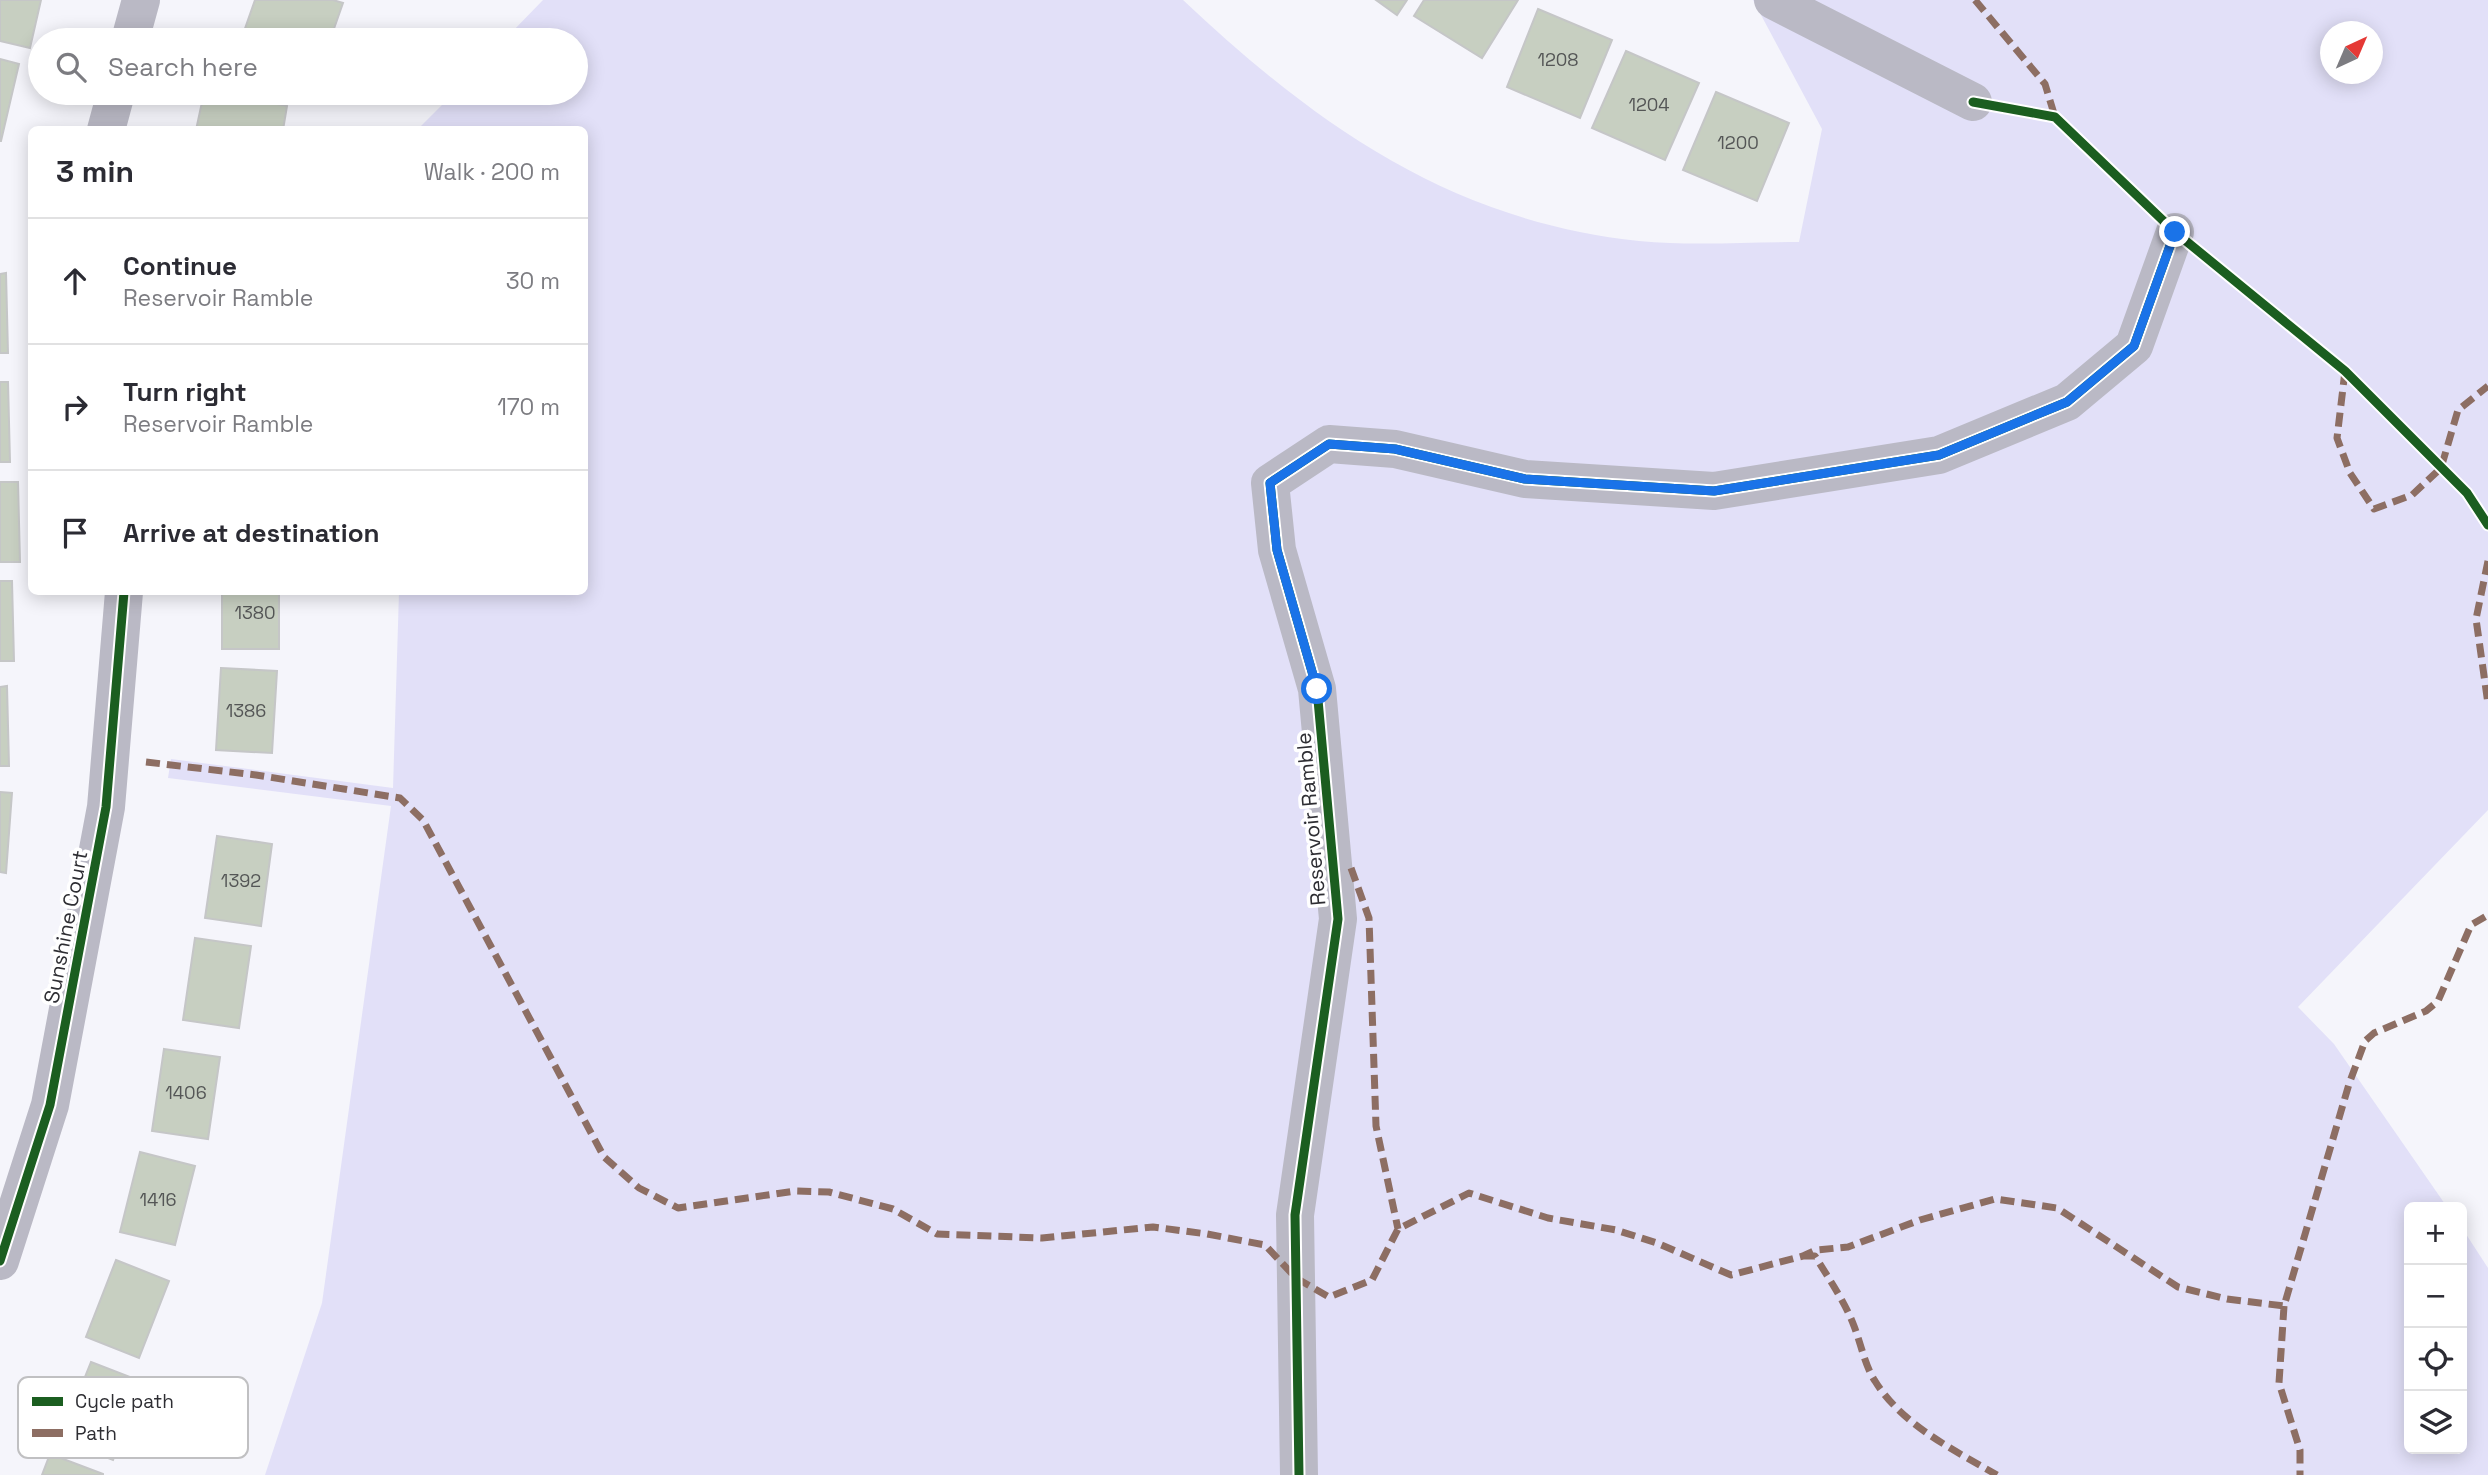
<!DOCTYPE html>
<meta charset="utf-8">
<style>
:root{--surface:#fff;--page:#f2f2f3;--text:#2b2b33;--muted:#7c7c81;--line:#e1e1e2}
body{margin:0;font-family:"Space Grotesk",sans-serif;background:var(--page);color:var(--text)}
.controls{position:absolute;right:21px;bottom:21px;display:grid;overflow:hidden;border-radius:10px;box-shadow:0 4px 18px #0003}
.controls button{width:63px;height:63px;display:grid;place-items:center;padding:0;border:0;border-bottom:2px solid var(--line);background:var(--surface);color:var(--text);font:35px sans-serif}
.compass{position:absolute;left:2320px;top:21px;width:63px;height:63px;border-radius:50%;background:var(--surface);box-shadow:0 4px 18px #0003;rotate:44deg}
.stop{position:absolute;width:21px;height:21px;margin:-16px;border:5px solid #1a73e8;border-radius:50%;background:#fff}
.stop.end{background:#1a73e8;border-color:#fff;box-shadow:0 2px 7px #0008}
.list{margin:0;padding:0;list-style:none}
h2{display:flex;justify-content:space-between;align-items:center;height:91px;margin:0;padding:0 28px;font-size:30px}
h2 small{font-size:23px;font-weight:400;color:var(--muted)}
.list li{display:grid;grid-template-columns:46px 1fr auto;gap:21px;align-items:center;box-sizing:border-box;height:126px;padding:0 28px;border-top:2px solid var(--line)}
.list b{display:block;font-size:26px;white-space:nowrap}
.list p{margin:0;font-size:23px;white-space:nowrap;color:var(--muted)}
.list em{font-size:23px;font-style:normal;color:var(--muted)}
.icon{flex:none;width:38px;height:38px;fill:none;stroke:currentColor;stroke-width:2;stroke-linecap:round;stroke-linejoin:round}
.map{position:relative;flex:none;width:2488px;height:1475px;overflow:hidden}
.search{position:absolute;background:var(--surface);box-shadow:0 4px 18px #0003;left:28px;top:28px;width:560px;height:77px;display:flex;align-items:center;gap:18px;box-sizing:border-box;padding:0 24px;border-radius:38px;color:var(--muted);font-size:26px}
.panel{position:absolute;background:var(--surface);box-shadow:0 4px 18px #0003;left:28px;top:126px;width:560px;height:469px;border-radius:10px}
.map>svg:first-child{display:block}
.green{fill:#e2e0f8;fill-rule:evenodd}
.building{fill:#c7cfc1;stroke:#c5c6c7;stroke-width:2}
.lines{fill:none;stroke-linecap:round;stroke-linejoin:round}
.minor{stroke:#bab9c5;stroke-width:38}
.quiet{stroke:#8d6e63;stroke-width:7;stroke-dasharray:14 7;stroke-linecap:butt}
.cycleway-casing{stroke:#fff;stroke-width:13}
.cycleway{stroke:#1b5e20;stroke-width:9}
.route{stroke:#1a73e8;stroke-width:9}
.labels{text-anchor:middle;stroke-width:7;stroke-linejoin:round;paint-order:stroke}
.number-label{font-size:18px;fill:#545656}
.street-label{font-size:21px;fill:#2e2e33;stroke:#fff}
.key{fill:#fff;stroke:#c0c0c2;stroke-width:2}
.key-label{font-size:19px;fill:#2e2e33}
</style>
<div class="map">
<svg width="2488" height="1475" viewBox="0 0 2488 1475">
<rect width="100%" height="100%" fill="#f5f5fb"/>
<path class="green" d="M543,0h640c134,126 268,221 456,241 53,5 108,1 160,1l23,-113 -69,-129h735v810l-190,197 36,37 113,163h-38v242h53v-221l26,40v207h-2223l57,-172 69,-497 -223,-28 3,-19 222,29 6,-196h185v-462l-166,-1 36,-36h122v-53h-72zM2330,32h42v42h-42z"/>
<path class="building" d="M0,0h41l-11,48 -30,-7z
M255,0h78l10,3 -13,37h-89z
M1376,0h31l-10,15z
M1424,0h94l-36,58 -68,-42z
M1538,9l74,31 -32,78 -73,-31z
M1626,51l73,32 -34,77 -73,-32z
M0,59l19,5 -18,77h-1z
M1716,92l73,31 -32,78 -74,-31z
M204,93h17l66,13 -4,24h-87z
M6,273l2,80h-8v-79z
M0,382h8l2,80h-10z
M0,482h18l2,80h-20z
M0,581h12l2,80h-14z
M222,592h57v57h-57z
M221,668l56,3 -5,82 -56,-3z
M7,686l2,80h-9v-79z
M0,792l12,1 -6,80 -6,-1z
M217,836l55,8 -11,82 -56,-8z
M195,938l56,8 -12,82 -56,-8z
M164,1049l56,8 -12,82 -56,-8z
M140,1152l55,14 -20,79 -55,-13z
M116,1260l53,21 -30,77 -53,-21z
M91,1362l52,20 -30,78 -53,-21z
M50,1454l53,20v1h-61z"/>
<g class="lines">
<path class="minor" d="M1773,0l200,102
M130,40l11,-40
M106,130l10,-37
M0,1261l50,-156 56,-298 18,-215
M1299,1475l-4,-260 43,-296 -21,-230 -40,-139 -7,-67 59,-39 66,5 130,30 189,12 225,-36 128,-53 67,-56 41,-114"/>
<path class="quiet" d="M1975,0l70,84 10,33
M2345,371l-8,67 13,35 24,36 38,-14 29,-27 17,-58 30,-24
M2488,561l-12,58 12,85
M146,762l110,13 144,23 23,22 181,337 35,31 39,20 117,-17 34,1 64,17 44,25 105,4 111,-11 54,7 58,11 31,33 33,19 43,-17 26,-51 71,-36 79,25 68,12 41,13 74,32 72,-19 13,-6 32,-3 72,-27 75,-21 62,9 121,79 49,12 57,7 65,-222 16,-43 9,-8 52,-22 12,-10 33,-76 17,-10
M1351,868l18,50 7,208 22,103
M1803,1256h12c14,23 30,46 39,70 7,18 11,40 21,55 27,44 79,69 122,94
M2284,1306l-5,77 21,67v25"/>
<defs>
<path id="cycleway" d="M1973,102l82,15 120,115 170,139 122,122 21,32
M0,1261l50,-156 56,-298 18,-215
M1299,1475l-4,-260 43,-296 -21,-230 -40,-139 -7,-67 59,-39 66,5 130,30 189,12 225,-36 128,-53 67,-56 41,-114"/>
</defs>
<use href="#cycleway" class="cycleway-casing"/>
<use href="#cycleway" class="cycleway"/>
</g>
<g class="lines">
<path class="route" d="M1317,689l-40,-139 -7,-67 59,-39 66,5 130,30 189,12 225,-36 128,-53 67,-56 41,-114"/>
</g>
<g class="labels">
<g class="number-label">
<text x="1558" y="66">1208</text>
<text x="1649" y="111">1204</text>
<text x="1738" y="149">1200</text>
<text x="255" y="619">1380</text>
<text x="246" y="717">1386</text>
<text x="241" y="887">1392</text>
<text x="186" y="1099">1406</text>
<text x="158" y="1206">1416</text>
</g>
<g class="street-label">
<text transform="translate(1311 819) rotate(-95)" y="7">Reservoir Ramble</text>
<text transform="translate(66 927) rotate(-79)" y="7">Sunshine Court</text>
</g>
</g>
<rect x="18" y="1377" width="230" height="81" rx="10" class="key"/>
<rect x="32" y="1397" width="31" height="9" fill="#1b5e20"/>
<rect x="32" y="1429" width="31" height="8" fill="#8d6e63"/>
<g class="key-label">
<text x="75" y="1408">Cycle path</text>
<text x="75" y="1440">Path</text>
</g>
</svg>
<div class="controls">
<button>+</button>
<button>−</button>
<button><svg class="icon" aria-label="locate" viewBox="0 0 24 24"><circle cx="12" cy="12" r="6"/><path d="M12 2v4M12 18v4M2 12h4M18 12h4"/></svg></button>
<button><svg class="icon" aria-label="layers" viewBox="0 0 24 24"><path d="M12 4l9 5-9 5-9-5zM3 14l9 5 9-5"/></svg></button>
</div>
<svg class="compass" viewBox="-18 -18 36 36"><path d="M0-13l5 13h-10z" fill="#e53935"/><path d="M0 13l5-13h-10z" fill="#7c7c81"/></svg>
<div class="stop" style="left:1317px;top:689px"></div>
<div class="stop end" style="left:2175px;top:232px"></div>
<div class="search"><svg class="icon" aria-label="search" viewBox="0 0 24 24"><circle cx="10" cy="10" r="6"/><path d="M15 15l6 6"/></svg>Search here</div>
<section class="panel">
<h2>3 min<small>Walk · 200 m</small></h2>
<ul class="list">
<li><svg class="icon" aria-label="ahead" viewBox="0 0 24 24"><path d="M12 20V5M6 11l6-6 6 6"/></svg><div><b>Continue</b><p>Reservoir Ramble</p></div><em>30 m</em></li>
<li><svg class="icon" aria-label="right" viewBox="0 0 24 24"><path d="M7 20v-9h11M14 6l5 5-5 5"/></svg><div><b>Turn right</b><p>Reservoir Ramble</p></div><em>170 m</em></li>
<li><svg class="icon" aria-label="arrive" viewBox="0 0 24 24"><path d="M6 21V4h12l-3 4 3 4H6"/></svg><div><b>Arrive at destination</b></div></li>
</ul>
</section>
</div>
